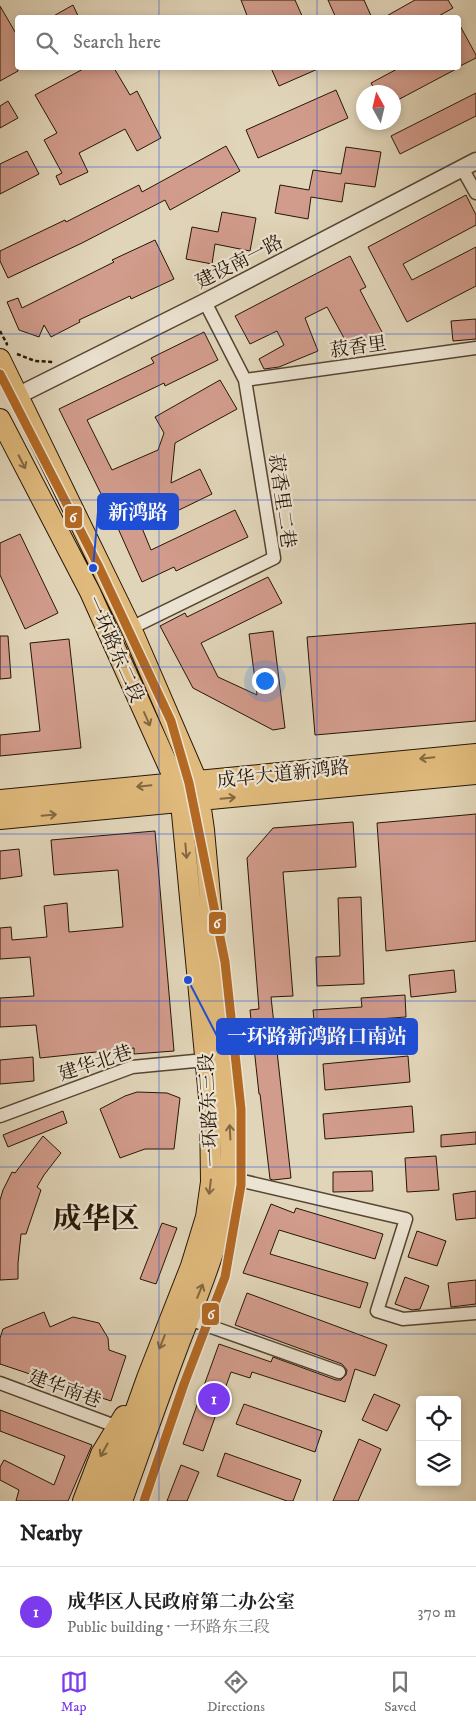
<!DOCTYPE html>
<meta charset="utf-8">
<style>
:root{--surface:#fff;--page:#f6f6f6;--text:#202124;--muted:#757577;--line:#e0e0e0;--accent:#7c3aed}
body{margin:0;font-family:"IM FELL DW Pica","Noto Serif SC",serif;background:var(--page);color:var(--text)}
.controls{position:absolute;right:15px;bottom:15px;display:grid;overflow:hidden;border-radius:5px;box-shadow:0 2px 8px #0003}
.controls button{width:45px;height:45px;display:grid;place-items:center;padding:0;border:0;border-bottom:1px solid var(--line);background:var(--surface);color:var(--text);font:25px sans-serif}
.compass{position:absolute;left:356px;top:85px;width:45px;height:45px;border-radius:50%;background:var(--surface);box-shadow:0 2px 8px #0003;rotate:352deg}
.you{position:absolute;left:264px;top:680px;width:18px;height:18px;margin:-12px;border:4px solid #fff;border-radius:50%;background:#1a73e8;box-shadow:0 0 0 8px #1a73e833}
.badge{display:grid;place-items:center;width:32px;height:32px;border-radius:50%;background:var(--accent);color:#fff;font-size:16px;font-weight:700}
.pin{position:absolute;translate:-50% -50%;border:2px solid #fff;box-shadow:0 1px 5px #0006}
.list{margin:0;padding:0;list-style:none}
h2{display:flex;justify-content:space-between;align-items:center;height:65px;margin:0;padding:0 20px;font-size:21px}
h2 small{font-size:16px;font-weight:400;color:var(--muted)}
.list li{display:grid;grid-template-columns:32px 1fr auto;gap:15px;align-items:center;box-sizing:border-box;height:90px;padding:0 20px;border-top:1px solid var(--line)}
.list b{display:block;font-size:19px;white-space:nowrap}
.list p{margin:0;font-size:16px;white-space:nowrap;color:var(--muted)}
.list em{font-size:16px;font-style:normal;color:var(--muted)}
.icon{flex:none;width:28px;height:28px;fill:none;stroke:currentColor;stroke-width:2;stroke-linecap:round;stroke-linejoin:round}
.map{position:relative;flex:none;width:476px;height:1501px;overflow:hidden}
.search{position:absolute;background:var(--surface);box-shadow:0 2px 8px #0003;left:15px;right:15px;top:15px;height:55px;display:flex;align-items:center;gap:12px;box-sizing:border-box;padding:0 18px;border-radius:5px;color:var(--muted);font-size:19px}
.sheet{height:155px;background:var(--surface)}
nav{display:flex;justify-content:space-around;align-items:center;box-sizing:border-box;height:70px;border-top:1px solid var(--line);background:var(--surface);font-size:14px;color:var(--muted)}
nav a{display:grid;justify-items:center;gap:2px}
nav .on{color:var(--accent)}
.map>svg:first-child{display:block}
.building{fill:#d29c8c;stroke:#261506}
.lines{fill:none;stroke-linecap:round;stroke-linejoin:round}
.minor-casing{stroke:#554533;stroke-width:15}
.tertiary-casing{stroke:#554533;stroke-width:19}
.primary-casing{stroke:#261506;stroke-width:22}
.path{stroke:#261506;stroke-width:2.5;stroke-dasharray:4 2.5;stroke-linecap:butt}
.minor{stroke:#ece4d2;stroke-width:12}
.tertiary{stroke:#ece4d2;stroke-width:16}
.primary{stroke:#e0ba7c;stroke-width:20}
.metro-1-casing{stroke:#ece4d2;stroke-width:12}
.metro-1{stroke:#b36924;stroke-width:9}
.oneway{stroke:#836841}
.grid{fill:none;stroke:#1d4ed8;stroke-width:1;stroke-opacity:0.55}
.labels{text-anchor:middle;stroke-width:4.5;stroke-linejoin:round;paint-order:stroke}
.street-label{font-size:19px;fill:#261506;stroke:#ece4d2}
.town-label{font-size:29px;font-weight:bold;fill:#261506;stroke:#ece4d2}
.leader{fill:none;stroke:#1d4ed8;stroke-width:2}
.callout-dot{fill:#1d4ed8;stroke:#ece4d2;stroke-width:2}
.callout{fill:#1d4ed8;stroke:#1d4ed8;stroke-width:2}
.callout-label{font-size:20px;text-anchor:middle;font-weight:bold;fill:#fff}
.line-badge{stroke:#ece4d2;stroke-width:2}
.badge-label{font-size:14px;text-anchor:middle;font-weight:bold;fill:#fff}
</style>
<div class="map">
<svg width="476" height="1501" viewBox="0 0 476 1501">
<rect width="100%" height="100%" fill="#e1d5b9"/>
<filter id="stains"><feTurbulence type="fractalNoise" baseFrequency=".004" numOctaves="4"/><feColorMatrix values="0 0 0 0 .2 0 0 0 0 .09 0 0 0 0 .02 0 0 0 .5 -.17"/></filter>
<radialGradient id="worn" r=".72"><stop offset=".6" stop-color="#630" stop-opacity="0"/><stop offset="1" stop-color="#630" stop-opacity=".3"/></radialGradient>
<path class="building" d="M241,0h54l8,18h-55z
M328,0h36l8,18h-36z
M415,0h33l5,8 -18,10h-52z
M73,5l6,13h-29z
M0,6l18,31v34l-18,10z
M458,22l18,33v3l-18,9z
M85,68h29l16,27 7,-4 24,47 -24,13 -12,-22 -46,24 9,19 -28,13 -4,-9 6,-3 -18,-33 13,-7 -22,-38z
M271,68h49l-41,18z
M399,68h59l-64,34v-10h-18l-5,-9z
M336,90l12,28 -90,40 -12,-28z
M476,93v23l-76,38 -9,-18z
M8,101l10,17 -18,10v-22z
M226,146l14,25 -70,39 -5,-10 -83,43 -74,35 -8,-17v-10l65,-31 1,2 73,-37 3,7z
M346,147l35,5 -6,35 -30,-4 -3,19 -31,-5 -3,22 -33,-6 5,-28 29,5 4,-20 28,4z
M27,151l12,23 -39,20v-30z
M466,195l10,20v10l-73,39 9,16 64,-33v39l-69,36 -39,-75z
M222,212l34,6 -6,33 -35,-7 -3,20 -26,-5 6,-32 26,5z
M155,240l19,39 -43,20 -1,-3 -51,24 1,2 -29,15 -7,-12 -5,12 -20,-7 -12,-28 11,-4 4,10 92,-46 -2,-2z
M350,256l16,31 -6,3 22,42 -32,17 -23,-42 -22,11 13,33 -39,16 -15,2 -5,-10 25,-14 -7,-14 -27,13 -15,-28z
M476,319v20l-23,2 -2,-20z
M204,332l14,28 -53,26 -1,-3 -77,37 25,50 46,-20 6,-17 -9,-16 65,-37 17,29 -62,34 -4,40 29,-14 12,25 -70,34 9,22 84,-40 13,27 -72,34 -2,-4 -32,15 -34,-76h-1l-48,-97 95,-46 -3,-5z
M20,534l38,79 -33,16 -25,-54v-32z
M268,577l14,26 -81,40 17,34 39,18 -8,-61 24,-3 12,97 -12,2 -80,-42 -33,-62 25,-13 2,4z
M476,623v98l-161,14 -8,-98z
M0,636h8l3,42 -11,1z
M69,639l12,109 -81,8v-21l40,-4 -10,-88z
M476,814v127l-90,10 -9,-128z
M353,822l3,45 -73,5 10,124 -22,1 20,181 -18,2 -3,-1 -10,-85h-1l-9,-84 9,-1 -12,-151 26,-30z
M155,831l19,220 -40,3v-6l-94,10 -4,-33 -36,2v-29l34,-2 -4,-39 -30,2v-31l11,-1 1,13 35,-3 -3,-31 23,-3 2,29 54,-5 -5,-57 -64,5 -3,-35z
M19,849l3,27 -22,3v-28z
M361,897l3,87 -47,2 -1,-29 24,-1 -2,-58z
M454,970l2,22 -45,5 -2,-22z
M405,995l1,22 -43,3v6l-48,4 -2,-20 49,-3 -1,-9z
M408,1056l2,26 -85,8 -2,-26z
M33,1057l1,24 -34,3v-24z
M137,1092l30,1 13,5 -6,51h-29l-25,9 -20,-49 25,-13z
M412,1106l2,26 -89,7 -2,-25z
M63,1111l4,12 -59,24 -5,-12z
M476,1132v12l-35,3v-12z
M43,1136l18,17 -17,22 -7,12 4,3 -15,44h-5l-3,29v16l-18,1v-80l3,-10 9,-18 3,1z
M436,1156l3,34 -32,2 -2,-34z
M372,1171l1,20 -40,1v-20z
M476,1191v27l-20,2 -3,-26z
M271,1204l23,9 2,-5 87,26 -8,25 -96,-29 -9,24 98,29 -8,25 -117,-35z
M162,1223l15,5 -21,56 -16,-5z
M417,1231l29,10 -9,25 -29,-9z
M405,1277l24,9 -9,23 -8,1 -17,-6z
M476,1280v24l-25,3 -3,-24z
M247,1293l140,52 -12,31 -20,-7 -10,33 -93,-30 -2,6 -19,-6 -28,79 -20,-7 36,-100 52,18 2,-5 63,23h5l5,-5 1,-5 -5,-6 -107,-39z
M44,1312l6,15 23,-10 26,6 9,15 1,12 17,6 -15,45 -111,-37v-26l3,-9z
M374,1394l26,11 -13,26 -25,-11z
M244,1404l78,27 -7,21 -79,-28z
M0,1410l92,35 -24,56h-52l3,-11 -19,-10v-13l4,-7 50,25 11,-29 -65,-25z
M359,1439l22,10 -23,52h-25z
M225,1453l76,27 -8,21h-6l-70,-25z
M181,1465l18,7 -12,29h-20z"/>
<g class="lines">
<defs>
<path id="minor" d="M462,168l14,25
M245,380l231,-32
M131,628l143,-70 -29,-178 -40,-78
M0,1116l132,-49 73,-7
M230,1178l176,41 -29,92 26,8 73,-6
M189,1319l150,53
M0,1383l118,44"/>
<path id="tertiary" d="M19,395l186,-93 271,-141"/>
<path id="primary" d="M0,359l131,269 66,153 7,49 25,276c1,24 3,48 1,72 -7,58 -29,109 -50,163 -20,53 -39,107 -58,160
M0,419l90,173 86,191 5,20 29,305 1,74 -5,35 -15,49 -44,112 -44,123
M0,800l476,-46
M0,819l476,-45
M83,1501l18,-47 23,-38"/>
</defs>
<use href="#minor" class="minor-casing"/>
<use href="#tertiary" class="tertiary-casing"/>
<use href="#primary" class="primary-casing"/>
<path class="path" d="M0,331l7,13 -1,1
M17,354l18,7 18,1"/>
<use href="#minor" class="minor"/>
<use href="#tertiary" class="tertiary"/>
<use href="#primary" class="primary"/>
<defs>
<path id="metro-1" d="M0,374l98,191 73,156 18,62 36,179 16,147v76l-16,92 -41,107 -40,117"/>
</defs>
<use href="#metro-1" class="metro-1-casing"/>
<use href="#metro-1" class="metro-1"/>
</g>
<defs><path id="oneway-shaft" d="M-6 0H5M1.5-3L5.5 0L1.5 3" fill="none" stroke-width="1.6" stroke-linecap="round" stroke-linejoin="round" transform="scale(1.25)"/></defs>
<g class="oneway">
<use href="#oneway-shaft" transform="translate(22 462) rotate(63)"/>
<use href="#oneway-shaft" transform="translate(147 719) rotate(66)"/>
<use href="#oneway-shaft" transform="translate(427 758) rotate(174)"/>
<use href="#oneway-shaft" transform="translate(144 786) rotate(174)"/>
<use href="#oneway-shaft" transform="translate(228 798) rotate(-5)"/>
<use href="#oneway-shaft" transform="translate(49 815) rotate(-5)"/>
<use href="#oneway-shaft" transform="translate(186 851) rotate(85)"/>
<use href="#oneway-shaft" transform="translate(230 1132) rotate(-93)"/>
<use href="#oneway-shaft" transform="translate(210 1187) rotate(97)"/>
<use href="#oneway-shaft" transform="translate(200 1291) rotate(-68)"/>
<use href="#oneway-shaft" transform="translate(162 1342) rotate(112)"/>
<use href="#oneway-shaft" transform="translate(104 1450) rotate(119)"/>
</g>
<path class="grid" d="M159,0v18M317,0v18M159,68v1433M317,68v1433M0,167h476M0,334h476M0,500h476M0,667h476M0,834h476M0,1001h476M0,1167h476M0,1334h476"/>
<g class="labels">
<g class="street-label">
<text transform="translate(239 261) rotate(-27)" y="7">建设南一路</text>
<text transform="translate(358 346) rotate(-8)" y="7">菽香里</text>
<text transform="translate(283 501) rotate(82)" y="7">菽香里二巷</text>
<text transform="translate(116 649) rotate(66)" y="7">一环路东二段</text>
<text transform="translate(283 773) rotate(-6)" y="7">成华大道新鸿路</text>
<text transform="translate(95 1062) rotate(-18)" y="7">建华北巷</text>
<text transform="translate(208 1110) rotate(-93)" y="7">一环路东三段</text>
<text transform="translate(65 1388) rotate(20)" y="7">建华南巷</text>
</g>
<g class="town-label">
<text x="96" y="1228">成华区</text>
</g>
</g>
<path class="leader" d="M93 568L98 512M188 980L217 1036"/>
<g class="callout-dot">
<circle cx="93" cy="568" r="5"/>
<circle cx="188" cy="980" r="5"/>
</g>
<g class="callout">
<rect x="98" y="494" width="80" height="35" rx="5"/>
<rect x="217" y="1019" width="200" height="35" rx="5"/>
</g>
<g class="callout-label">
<text x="138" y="519">新鸿路</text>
<text x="317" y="1043">一环路新鸿路口南站</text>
</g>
<g class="line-badge">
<rect x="64" y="505" width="19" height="24" rx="5" fill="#b36924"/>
<rect x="208" y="911" width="19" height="24" rx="5" fill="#b36924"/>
<rect x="201" y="1302" width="19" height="24" rx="5" fill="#b36924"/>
</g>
<g class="badge-label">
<text x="73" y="522">6</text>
<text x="217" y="928">6</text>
<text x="211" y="1319">6</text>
</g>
<rect width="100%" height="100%" filter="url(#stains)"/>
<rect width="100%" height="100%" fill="url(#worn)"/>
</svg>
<div class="controls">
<button><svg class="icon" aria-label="locate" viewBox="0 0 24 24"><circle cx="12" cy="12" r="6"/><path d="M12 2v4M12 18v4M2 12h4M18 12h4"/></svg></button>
<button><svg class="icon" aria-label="layers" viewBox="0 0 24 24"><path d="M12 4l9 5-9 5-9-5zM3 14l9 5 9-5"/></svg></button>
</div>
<svg class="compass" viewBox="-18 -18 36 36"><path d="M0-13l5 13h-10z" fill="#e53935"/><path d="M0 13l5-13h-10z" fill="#757577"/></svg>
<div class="you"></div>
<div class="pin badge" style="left:214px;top:1399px">1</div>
<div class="search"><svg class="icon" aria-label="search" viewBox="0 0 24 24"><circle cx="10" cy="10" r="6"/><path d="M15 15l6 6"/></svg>Search here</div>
</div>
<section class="sheet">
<h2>Nearby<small></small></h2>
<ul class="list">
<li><span class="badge">1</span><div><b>成华区人民政府第二办公室</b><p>Public building · 一环路东三段</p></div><em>370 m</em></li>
</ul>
</section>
<nav>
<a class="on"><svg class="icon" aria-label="map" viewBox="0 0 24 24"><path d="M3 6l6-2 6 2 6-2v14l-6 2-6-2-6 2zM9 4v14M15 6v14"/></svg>Map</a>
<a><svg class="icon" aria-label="directions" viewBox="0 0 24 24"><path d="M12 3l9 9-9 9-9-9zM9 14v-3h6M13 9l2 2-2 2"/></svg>Directions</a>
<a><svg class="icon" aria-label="saved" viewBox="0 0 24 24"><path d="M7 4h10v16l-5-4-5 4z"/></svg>Saved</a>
</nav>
